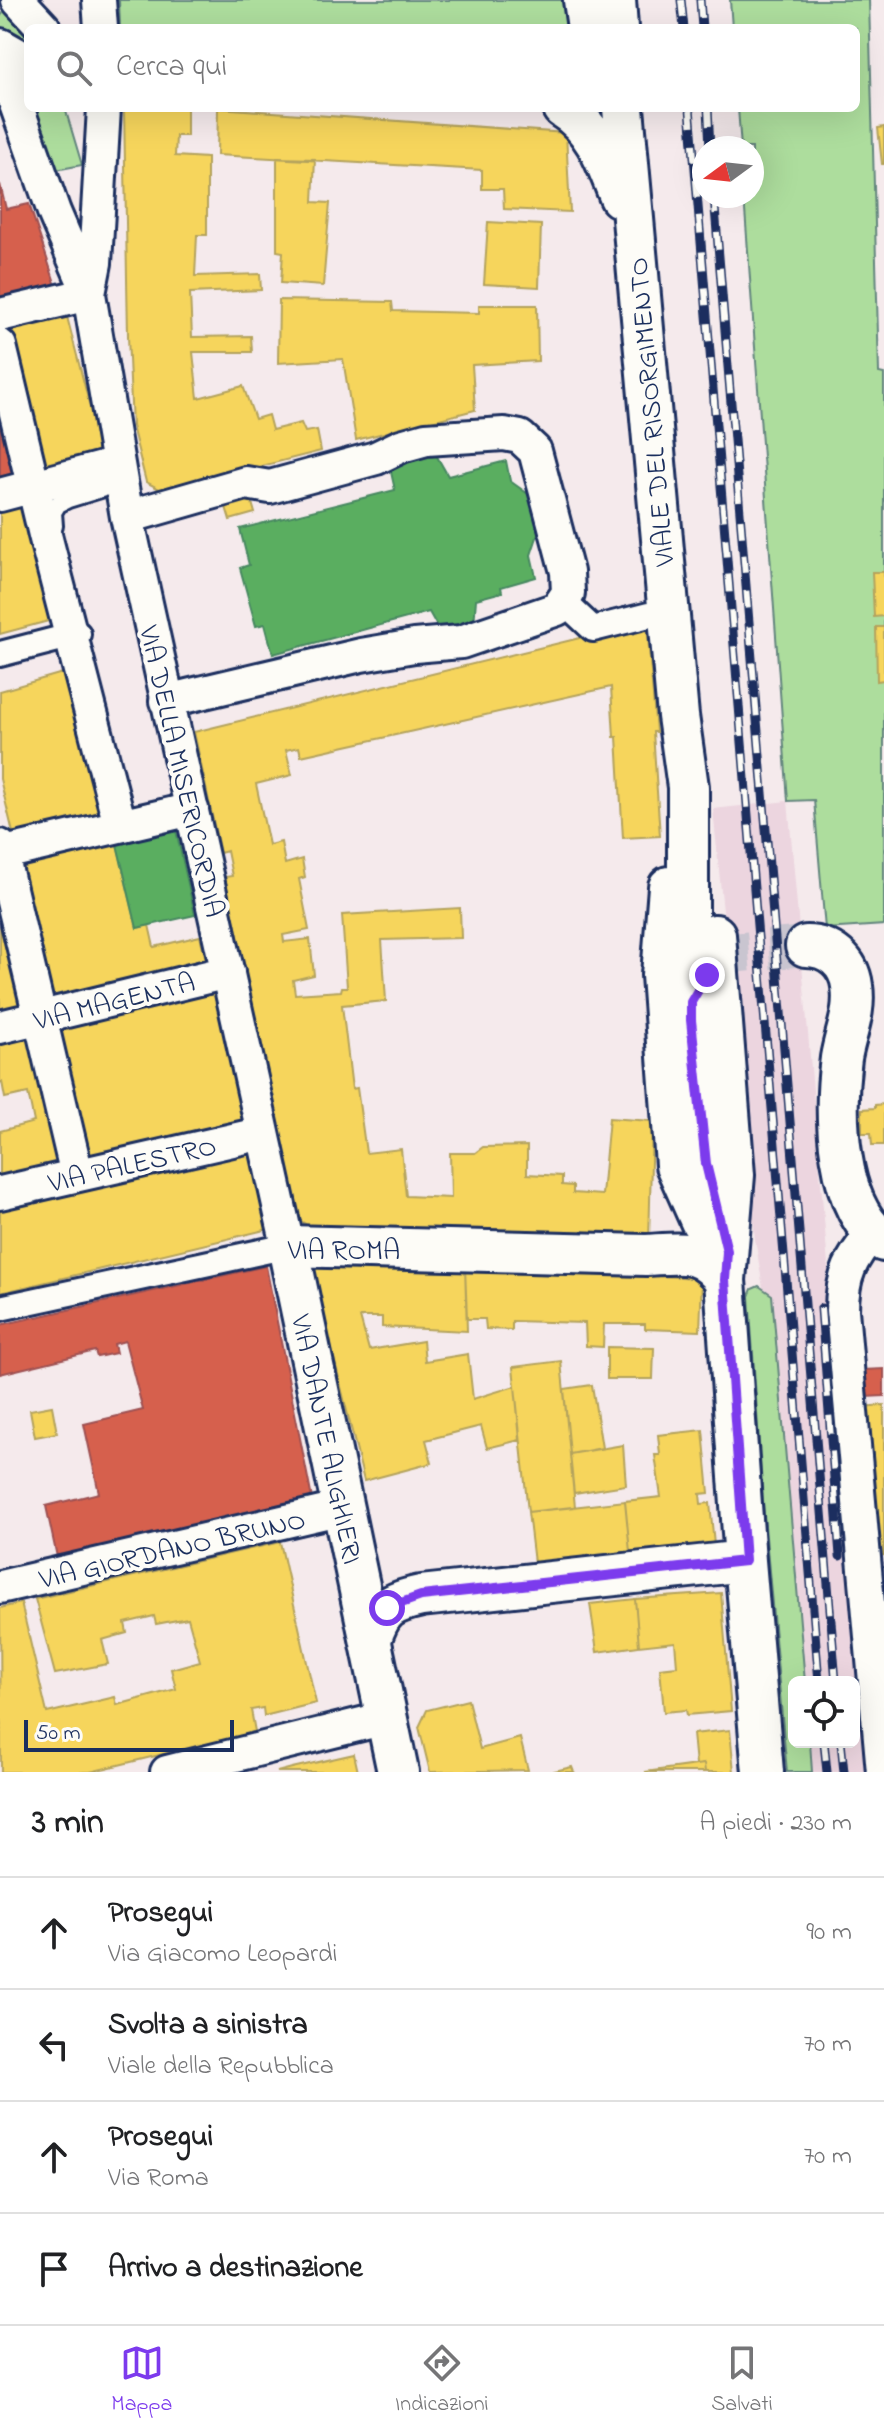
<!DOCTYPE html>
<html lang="it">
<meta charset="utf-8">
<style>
:root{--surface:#fff;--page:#f6f6f6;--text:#202124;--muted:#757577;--line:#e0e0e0;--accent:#7c3aed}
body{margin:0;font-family:"Indie Flower",sans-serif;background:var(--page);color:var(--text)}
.controls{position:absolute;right:24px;bottom:24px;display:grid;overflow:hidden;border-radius:12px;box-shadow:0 8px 32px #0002}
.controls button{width:72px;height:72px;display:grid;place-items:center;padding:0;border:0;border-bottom:2px solid var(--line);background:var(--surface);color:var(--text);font:40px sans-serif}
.compass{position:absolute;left:692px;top:136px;width:72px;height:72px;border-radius:50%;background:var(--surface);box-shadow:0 8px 32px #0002;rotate:255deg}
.scale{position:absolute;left:24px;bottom:20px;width:210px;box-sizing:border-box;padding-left:8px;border:4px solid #1b2f5e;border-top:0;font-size:22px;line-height:28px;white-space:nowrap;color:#1b2f5e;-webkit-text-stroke:6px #fdfcf7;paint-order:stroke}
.stop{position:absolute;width:24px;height:24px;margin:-18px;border:6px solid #7c3aed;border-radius:50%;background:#fff}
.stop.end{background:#7c3aed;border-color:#fff;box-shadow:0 2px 8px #0008}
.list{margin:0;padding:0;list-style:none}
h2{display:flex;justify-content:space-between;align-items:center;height:104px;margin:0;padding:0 32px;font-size:34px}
h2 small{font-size:26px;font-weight:400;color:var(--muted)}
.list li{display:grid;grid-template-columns:52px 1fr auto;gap:24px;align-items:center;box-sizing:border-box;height:112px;padding:0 32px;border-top:2px solid var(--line)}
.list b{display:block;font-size:30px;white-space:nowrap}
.list p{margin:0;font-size:26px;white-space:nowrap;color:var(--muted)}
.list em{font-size:26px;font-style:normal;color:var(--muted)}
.icon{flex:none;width:44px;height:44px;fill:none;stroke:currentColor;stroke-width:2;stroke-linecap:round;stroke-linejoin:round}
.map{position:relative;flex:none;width:884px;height:1772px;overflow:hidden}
.search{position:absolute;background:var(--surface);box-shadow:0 8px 32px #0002;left:24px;right:24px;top:24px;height:88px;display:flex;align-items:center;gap:20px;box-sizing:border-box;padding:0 28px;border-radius:12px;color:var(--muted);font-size:30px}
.sheet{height:552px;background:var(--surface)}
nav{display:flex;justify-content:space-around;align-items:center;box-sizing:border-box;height:112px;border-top:2px solid var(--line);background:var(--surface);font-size:22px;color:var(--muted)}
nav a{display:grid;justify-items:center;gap:4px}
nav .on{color:var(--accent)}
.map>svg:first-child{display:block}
.built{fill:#ecd5df}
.green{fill:#addd9d;stroke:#64867e;stroke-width:2}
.homes{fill:#f6d55c;stroke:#b4a35d;stroke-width:2}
.shops{fill:#d6604d;stroke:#9e5152;stroke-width:2}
.public{fill:#5aae61;stroke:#478860;stroke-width:2}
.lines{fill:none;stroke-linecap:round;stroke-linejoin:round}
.tertiary-tunnel{stroke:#c9c5d0;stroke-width:40;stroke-dasharray:40 20;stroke-linecap:butt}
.service-casing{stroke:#1b2f5e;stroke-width:22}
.pedestrian-casing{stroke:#1b2f5e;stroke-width:30}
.minor-casing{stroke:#1b2f5e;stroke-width:38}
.tertiary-casing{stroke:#1b2f5e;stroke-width:46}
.service{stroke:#fdfcf7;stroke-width:16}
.pedestrian{stroke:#fdfcf7;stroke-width:24}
.minor{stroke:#fdfcf7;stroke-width:32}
.tertiary{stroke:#fdfcf7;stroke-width:40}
.rail-casing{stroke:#1b2f5e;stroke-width:9}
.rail{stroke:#fdfcf7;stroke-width:6;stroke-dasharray:18;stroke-linecap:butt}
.route{stroke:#7c3aed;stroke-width:10}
.labels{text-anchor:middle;stroke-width:8;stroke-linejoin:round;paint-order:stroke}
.street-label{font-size:28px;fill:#1b2f5e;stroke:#fdfcf7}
</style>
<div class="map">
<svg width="884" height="1772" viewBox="0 0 884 1772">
<rect width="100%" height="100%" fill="#f5eaec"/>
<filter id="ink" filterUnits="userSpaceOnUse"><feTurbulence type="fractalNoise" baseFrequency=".0125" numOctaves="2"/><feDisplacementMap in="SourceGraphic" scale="16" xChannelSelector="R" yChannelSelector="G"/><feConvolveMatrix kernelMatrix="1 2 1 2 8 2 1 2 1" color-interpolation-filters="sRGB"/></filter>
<g filter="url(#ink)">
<path class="built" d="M788,801l74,859 12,112h-62l-2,-30h44v-60h-49l-33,-387 -9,-7 -8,-49 -42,-430z"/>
<path class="green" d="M119,0h449l3,28h-451z
M730,0h139l10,373 5,1v551l-59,4 -11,-129 -26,1 -44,-605h8v-48h-11l-3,-40h118v-80h-124z
M6,9l22,19v22l-28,-15v-18z
M30,108h35l17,57 -32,6z
M759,1286l13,9 33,387h-11v60h16l2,30h-25l-23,-257 -15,-219 3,-7z"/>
<path class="homes" d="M124,108h63v28h-11l-1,20 32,2v77h-10l-2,41 65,-2 1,16 -71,3 2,44 59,-1 1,16h-59l5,46 45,-12 12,33 13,-4 4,15 29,-7 4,9 12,-2 4,21 -158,40 -17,-9 -14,-56 -4,-90z
M218,108l348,25 4,79 -66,-3 -1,-20h-21v-19l-265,-15z
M884,127v37h-2l-4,-36z
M277,158l38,1 -2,43 17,1 -7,83 -42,-3 2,-31 -6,-1z
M488,222l53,3 -2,62 -55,-3z
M279,300l113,2 1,9 86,2v-8h58l1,56 -66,4 3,45 -119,30 -13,-81 -65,4z
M64,305l37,145 -64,16 -36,-145z
M248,489l7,24 -25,7 -7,-23z
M26,503l30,116 -56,15v-124z
M872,572h12v44l-10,1z
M647,624l9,108h-3l7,104 -37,2 -6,-101h-3l-3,-50 -310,69 -2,-9 -13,3 6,25 -36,9 13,61 12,-3 4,22 17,-5 3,18 -6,2 10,51 -26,5 1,7 26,-3 4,36 -21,5 2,14 46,-3 1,-4h5l-5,-72 118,-7 1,30 -79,2 4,61 -44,4 10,84 5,-1 9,65 35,-4 5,47 45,2 -1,-45h25l8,-6 44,-1v28l35,2v9l11,1v7l29,2 7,-77 43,3 -3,122 -336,-14 -15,-10 -73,-342 7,-1 -5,-25 -7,2 -26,-121 398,-97z
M876,627h8v53l-7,1z
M66,672l39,147 -90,22 -15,-62v-88z
M116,840l21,88 12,-3 5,22 46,-11 8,31 -156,39 -35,-144z
M0,899l25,111 -25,5z
M214,991l32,134 -161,36 -27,-134z
M30,1030l31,137 -61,14v-50l34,-9 -6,-29 -23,5 -3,-16 -2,1v-46z
M884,1104v41h-12l-1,-12h-9v-24l13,-1v-3z
M249,1146l20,83 -269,64v-92z
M311,1264l154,3 2,64 -85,-4v-10h-22l9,33 54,-9 2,20 43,-7 5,45 42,-13 5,54 -33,8 -6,-22 -55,14 6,23 -68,18z
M465,1267l237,11 -2,53 -55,-2v-5h-41l-1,23 -17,-1 -1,-23 -73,-2v9l-26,-1 -1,-10h-18z
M607,1347l47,1 -1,31h-46z
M561,1361l14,146 -47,5 -15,-145z
M592,1385l10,63 -32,6 -6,-65z
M884,1405v150l-9,1 -14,-149z
M52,1406l5,27 -22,4 -5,-27z
M703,1430l6,63 -9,1 1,10 9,-1 4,42 -84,7 -5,-51 36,-4 -6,-42h5l-2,-20z
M623,1445l3,40 -52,8 -4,-39z
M625,1501l5,51 -96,11 -6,-51z
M280,1542l36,161 -52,13 -1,-8 -12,2 5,27 -75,18 -1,-5 -90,22h-89l-1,-164 21,-5 26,110 68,-16 2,8 59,-16 -5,-20 29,-8 -12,-43 -32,6 -2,-8 -29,7 2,10 -25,7 6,24 -53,10 -20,-75z
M721,1593l10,118 -44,4 -1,-5 -22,2 -4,-44 17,-2 -2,-24 -36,4 -4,-47z
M635,1599l4,47 -42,6 -7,-48z
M468,1700l12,49 40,-11 8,32 -98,2 -11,-45 8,-17z
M730,1730l4,42h-29l-1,-8 -8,1 -3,-31z
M354,1754l4,18h-81l15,-4z
M704,1764l1,8h-60z
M572,1767l2,5h-20v-1z"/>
<path class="shops" d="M0,184l6,25 23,-5 30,91 -59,12z
M0,385l21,89 -21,5z
M266,1266l46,233 -255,58 -11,-51 53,-13 -15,-69 59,-14 -18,-69 -11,3 2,9 -19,4 -2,-6 -95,23v-49z
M884,1369v27l-19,1 -3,-27z"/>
<path class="public" d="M435,453l13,23 58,-15 4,20 18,13 10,20v20l-7,21 5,22 -35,10 1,5 -26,7 -2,26 -35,5 -10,-18 -156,42 -8,-30 -9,2 -16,-58 9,-3 -9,-36 155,-39 -4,-18 1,-8z
M175,826l20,89 -58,13 -21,-88z"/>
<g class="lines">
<path class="tertiary-tunnel" d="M709,955l97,-9"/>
<defs>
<path id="service" d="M54,526l-1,-14 5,-8 10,-5 52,-16"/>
<path id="pedestrian" d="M564,602l29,27 56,-14
M0,654l78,-20
M0,1308l288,-62"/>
<path id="minor" d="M18,0l26,28
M99,0l2,28
M0,59l54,153 35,82 38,223 161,729
M89,294l6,-31 9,-155
M0,315l89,-21
M0,346l45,189 75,290
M0,495l117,-31
M127,517l119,-34 24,4 106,-29 25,-12 25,-7 78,-5 16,3 15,14 32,121 1,21 -11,16 -96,33 -47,4 -53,9 -195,46
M0,846l77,329
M0,854l192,-45
M0,1027l228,-55
M0,1193l263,-60
M873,1232c-22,27 -31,43 -31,78l41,462
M0,1587l343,-79
M167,1772l219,-54"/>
<path id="tertiary" d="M584,0l4,28
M615,0l2,28
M0,49l28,16
M563,108c32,19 44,56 57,89
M623,108l55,608 10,71v136c2,17 4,26 21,32 -7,4 -12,10 -15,19 -7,26 -2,55 0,81 7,67 14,131 33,196
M669,887l-7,88 14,190 25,56
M715,935l19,240 -9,105 20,281 18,211
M806,946c24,0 43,16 46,40 4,26 -7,48 -11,72 -7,53 -6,149 43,183
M371,1639c10,-31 19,-36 50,-43l324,-35
M398,1772l-110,-526 358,9c37,-2 54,-7 79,25"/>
</defs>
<use href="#service" class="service-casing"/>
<use href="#pedestrian" class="pedestrian-casing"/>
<use href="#minor" class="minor-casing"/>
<use href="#tertiary" class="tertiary-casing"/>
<use href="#service" class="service"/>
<use href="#pedestrian" class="pedestrian"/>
<use href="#minor" class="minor"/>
<use href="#tertiary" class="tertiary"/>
<defs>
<path id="rail" d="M681,0l3,28
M700,0l2,28
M690,108l129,1574
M708,108l2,40
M714,196l122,1486
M821,1308l19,248
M824,1742l3,30
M841,1742l3,30"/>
</defs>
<use href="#rail" class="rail-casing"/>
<use href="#rail" class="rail"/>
</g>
</g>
<g class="lines" filter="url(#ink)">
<path class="route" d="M387,1608l34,-12 324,-35 -20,-281 2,-29 -21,-87 -15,-144v-18l16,-27"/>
</g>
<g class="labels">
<g class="street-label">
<text transform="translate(650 412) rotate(-95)" y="10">VIALE DEL RISORGIMENTO</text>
<text transform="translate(183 771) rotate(77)" y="10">VIA DELLA MISERICORDIA</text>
<text transform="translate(114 1000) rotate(-14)" y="10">VIA MAGENTA</text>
<text transform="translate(132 1163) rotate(-13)" y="10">VIA PALESTRO</text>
<text x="344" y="1259">VIA ROMA</text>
<text transform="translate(328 1439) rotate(78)" y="10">VIA DANTE ALIGHIERI</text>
<text transform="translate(172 1548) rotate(-13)" y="10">VIA GIORDANO BRUNO</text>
</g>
</g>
</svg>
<div class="controls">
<button><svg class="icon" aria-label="locate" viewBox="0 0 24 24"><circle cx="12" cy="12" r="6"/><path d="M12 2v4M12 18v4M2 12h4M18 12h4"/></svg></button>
</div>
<svg class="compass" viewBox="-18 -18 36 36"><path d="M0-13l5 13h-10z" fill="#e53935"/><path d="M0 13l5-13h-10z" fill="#757577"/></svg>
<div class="scale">50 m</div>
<div class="stop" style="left:387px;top:1608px"></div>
<div class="stop end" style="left:707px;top:975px"></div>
<div class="search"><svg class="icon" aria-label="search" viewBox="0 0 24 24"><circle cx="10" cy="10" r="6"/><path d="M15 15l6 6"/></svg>Cerca qui</div>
</div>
<section class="sheet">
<h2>3 min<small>A piedi · 230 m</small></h2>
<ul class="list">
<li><svg class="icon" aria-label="ahead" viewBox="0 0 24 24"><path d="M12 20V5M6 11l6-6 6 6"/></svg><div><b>Prosegui</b><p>Via Giacomo Leopardi</p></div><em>90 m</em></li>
<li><svg class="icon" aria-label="left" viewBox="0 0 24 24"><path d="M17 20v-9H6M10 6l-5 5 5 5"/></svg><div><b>Svolta a sinistra</b><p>Viale della Repubblica</p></div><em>70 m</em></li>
<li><svg class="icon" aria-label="ahead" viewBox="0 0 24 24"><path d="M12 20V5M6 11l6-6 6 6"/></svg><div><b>Prosegui</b><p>Via Roma</p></div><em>70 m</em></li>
<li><svg class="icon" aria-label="arrive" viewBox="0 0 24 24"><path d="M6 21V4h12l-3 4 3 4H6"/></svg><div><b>Arrivo a destinazione</b></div></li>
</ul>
</section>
<nav>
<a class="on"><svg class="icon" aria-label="map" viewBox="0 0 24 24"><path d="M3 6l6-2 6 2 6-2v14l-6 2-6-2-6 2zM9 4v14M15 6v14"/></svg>Mappa</a>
<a><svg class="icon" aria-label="directions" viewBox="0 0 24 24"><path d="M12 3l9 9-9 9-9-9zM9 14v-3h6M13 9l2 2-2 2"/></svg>Indicazioni</a>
<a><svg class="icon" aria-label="saved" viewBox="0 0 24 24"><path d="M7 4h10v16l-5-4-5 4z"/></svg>Salvati</a>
</nav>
